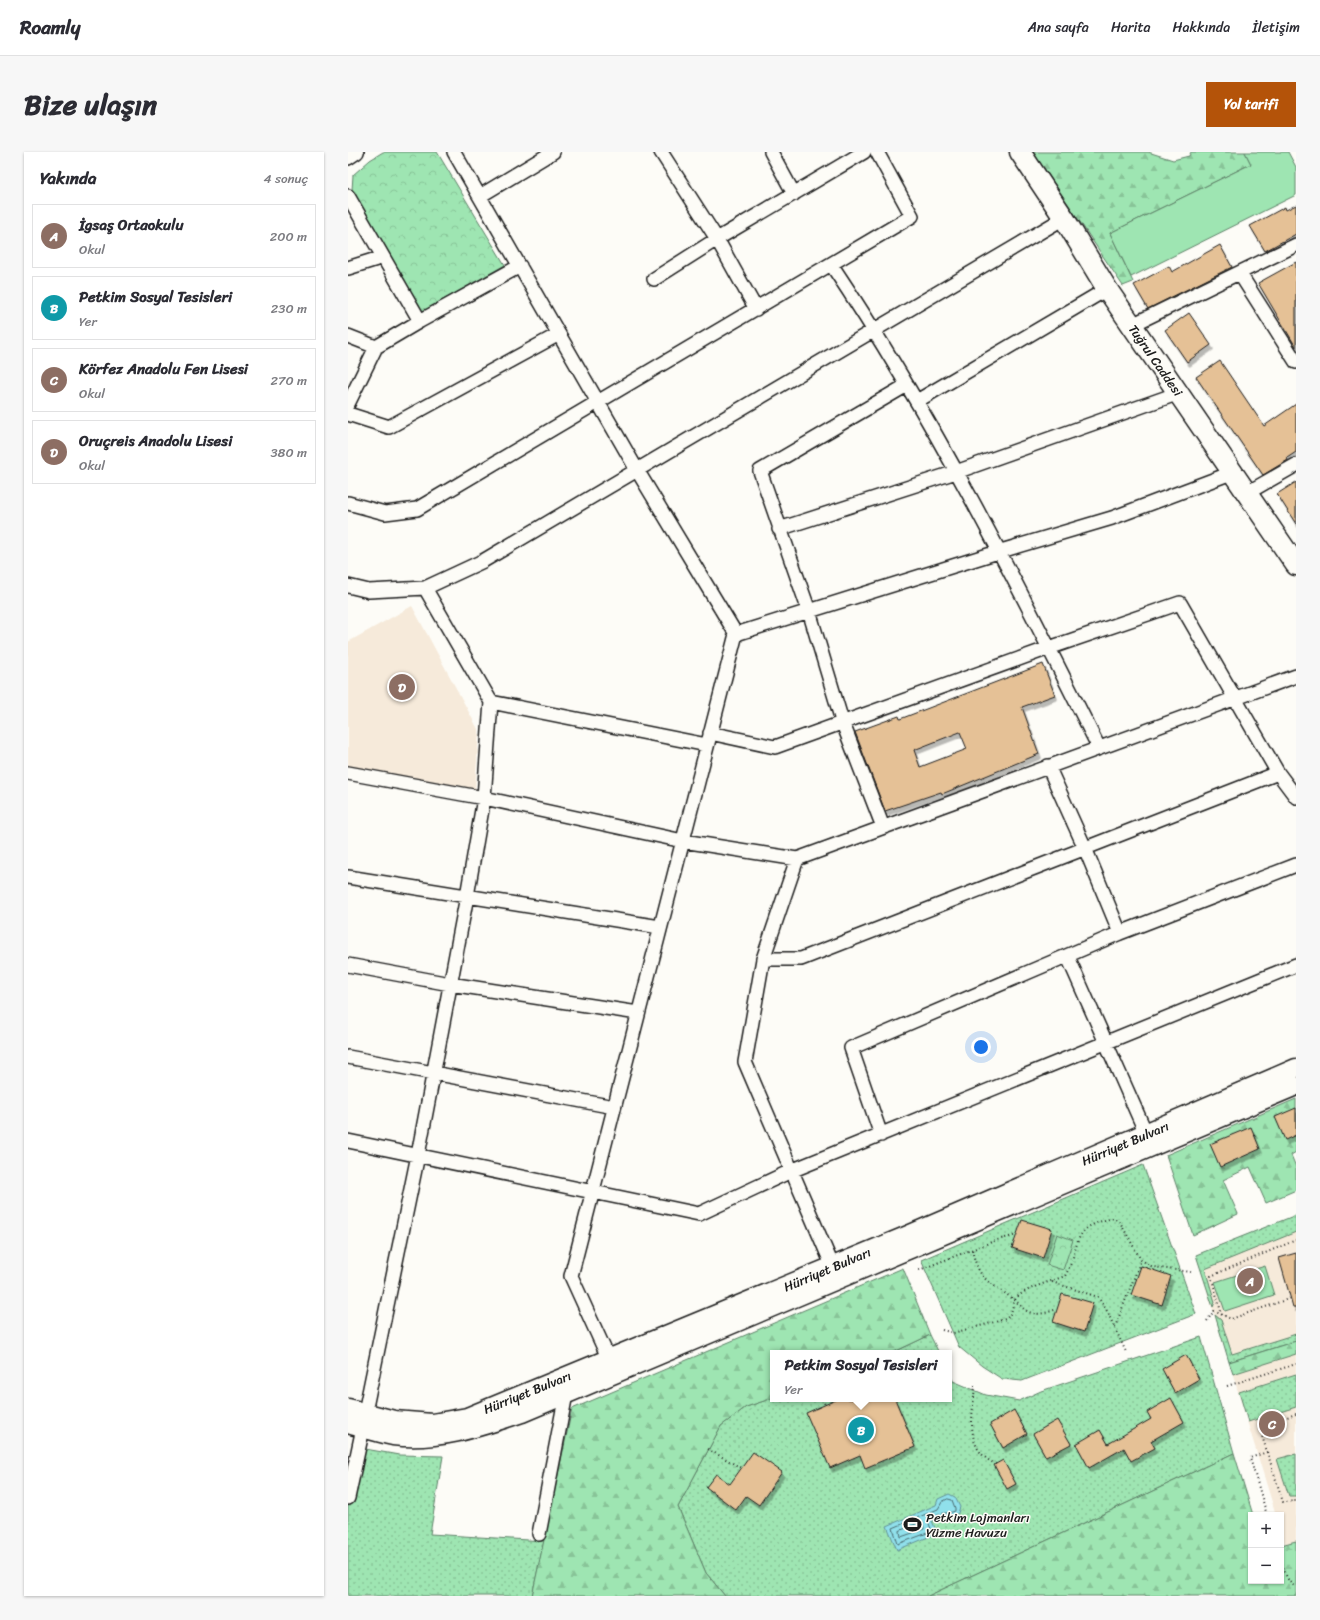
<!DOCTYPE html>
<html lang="tr">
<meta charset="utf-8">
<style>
:root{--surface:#fff;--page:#f7f7f7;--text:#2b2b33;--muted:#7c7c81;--line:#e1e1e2;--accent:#b45309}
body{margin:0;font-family:Sriracha,sans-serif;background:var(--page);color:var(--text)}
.controls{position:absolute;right:12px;bottom:12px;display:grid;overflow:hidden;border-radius:0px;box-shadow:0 1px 3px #0004}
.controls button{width:36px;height:36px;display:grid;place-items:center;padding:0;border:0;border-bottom:1px solid var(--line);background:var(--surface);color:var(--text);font:20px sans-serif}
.you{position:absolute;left:633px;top:895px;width:14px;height:14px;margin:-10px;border:3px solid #fff;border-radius:50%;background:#1a73e8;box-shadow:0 0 0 6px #1a73e833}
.badge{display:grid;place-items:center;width:26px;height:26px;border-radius:50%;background:var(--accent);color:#fff;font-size:13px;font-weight:700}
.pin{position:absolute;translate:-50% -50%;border:2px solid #fff;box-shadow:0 1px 4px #0006}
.popup{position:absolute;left:422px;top:1198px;width:182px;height:52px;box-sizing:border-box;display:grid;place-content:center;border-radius:0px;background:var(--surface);filter:drop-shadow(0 1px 3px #0005);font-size:13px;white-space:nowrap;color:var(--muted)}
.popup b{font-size:15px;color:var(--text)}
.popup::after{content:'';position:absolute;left:50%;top:100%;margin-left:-8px;border:8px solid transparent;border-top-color:var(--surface)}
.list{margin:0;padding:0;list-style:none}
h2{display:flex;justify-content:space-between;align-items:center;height:52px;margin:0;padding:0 16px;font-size:17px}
h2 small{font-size:13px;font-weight:400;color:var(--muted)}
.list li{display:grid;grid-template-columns:26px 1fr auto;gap:12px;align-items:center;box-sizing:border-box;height:64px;margin:0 8px 8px;padding:0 8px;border:1px solid var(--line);border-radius:0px}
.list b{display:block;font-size:15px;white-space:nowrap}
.list p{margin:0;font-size:13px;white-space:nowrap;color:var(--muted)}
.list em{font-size:13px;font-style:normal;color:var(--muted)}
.map{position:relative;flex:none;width:948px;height:1444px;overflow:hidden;border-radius:0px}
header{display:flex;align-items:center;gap:24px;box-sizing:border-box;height:56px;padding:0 20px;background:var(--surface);border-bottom:1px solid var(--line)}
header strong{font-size:19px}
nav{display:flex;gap:22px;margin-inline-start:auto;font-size:14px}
.intro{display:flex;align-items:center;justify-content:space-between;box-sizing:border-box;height:96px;padding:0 24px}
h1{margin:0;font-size:28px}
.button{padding:10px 18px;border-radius:0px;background:var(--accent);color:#fff;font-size:14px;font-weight:700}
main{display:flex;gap:24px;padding:0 24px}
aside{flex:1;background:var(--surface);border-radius:0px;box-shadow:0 1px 3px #0004}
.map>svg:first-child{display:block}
.built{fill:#f6eada}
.grass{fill:url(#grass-dots);stroke:#5d8067}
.forest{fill:url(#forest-firs);stroke:#5d8067}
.park{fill:url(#park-crowns);stroke:#5d8067}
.pitch{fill:#9ee5b2;stroke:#5d8067}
.water{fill:#90e0eb;stroke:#629298}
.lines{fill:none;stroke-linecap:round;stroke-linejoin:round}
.shore{stroke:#4a6a6f;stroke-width:1}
.building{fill:#e5c196;stroke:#1c1c1c;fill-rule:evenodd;filter:url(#shadow)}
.minor-casing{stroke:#1c1c1c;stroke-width:16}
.secondary-casing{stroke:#1c1c1c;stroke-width:21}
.primary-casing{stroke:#1c1c1c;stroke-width:23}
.path{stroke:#1c1c1c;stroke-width:2;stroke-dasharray:1 3;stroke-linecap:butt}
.minor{stroke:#fdfcf7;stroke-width:13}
.secondary{stroke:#fdfcf7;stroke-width:18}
.primary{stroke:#fdfcf7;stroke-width:20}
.labels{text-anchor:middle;stroke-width:3;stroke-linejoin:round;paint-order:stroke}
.street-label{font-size:13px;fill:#1c1c1c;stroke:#fdfcf7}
.poi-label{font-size:13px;fill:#1c1c1c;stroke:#fdfcf7;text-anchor:start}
</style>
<header>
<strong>Roamly</strong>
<nav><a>Ana sayfa</a><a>Harita</a><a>Hakkında</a><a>İletişim</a></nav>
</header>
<div class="intro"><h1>Bize ulaşın</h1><a class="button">Yol tarifi</a></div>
<main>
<aside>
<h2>Yakında<small>4 sonuç</small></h2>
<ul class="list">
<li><span class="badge" style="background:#8d6e63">A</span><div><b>İgsaş Ortaokulu</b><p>Okul</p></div><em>200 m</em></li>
<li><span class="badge" style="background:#0f9aa8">B</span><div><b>Petkim Sosyal Tesisleri</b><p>Yer</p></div><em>230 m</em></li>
<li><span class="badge" style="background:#8d6e63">C</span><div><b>Körfez Anadolu Fen Lisesi</b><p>Okul</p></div><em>270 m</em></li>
<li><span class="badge" style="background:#8d6e63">D</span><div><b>Oruçreis Anadolu Lisesi</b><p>Okul</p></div><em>380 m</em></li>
</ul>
</aside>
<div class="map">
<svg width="948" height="1444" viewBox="0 0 948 1444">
<defs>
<pattern id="grass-dots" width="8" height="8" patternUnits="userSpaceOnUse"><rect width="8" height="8" fill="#9ee5b2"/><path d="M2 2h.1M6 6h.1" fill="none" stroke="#88c498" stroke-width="1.8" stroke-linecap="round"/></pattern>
<pattern id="forest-firs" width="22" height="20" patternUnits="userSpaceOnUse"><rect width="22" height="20" fill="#9ee5b2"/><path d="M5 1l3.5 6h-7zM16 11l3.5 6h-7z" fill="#88c498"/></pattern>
<pattern id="park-crowns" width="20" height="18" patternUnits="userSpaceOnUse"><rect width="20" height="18" fill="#9ee5b2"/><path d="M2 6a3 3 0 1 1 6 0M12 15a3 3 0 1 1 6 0" fill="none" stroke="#88c498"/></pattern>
<filter id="shadow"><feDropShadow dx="2.5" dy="4.5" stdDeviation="0" flood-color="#0004"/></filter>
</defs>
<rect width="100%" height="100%" fill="#fdfcf7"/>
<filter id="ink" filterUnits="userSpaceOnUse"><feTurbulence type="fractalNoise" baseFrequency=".025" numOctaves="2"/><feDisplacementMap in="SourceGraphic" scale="8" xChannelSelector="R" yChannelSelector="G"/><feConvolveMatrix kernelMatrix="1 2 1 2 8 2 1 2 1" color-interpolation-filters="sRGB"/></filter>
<g filter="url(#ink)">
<path class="built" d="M64,454l67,125 -4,59 -127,-23v-125z
M948,1063v326l-11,3 -4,-13v-16h-5l-80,-260z"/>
<path class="grass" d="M795,1013l53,149 -174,67 -20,-2 -20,-13 -23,-19 -38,-87z
M948,1063v17l-91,37 10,33 -2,5 -17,-52z
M867,1163l6,5 11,34 64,-20v7l-67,21z
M582,1183l9,18h-47z
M853,1185l33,116 -306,143h-203l-19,-23 -28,-66 43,-81 25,-19 27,-9 176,1v-26l4,8 33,14 33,6 22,-10z
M948,1222v33l-48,15 -9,-30z
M6,1295l45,8 44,1 -13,78 114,7 -12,55h-184v-122z
M948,1302v42h-7l-12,-37z"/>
<path class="forest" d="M685,0h115l25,8 16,-4 2,-4h54l6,12 -141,69 23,49 -10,4z
M948,947v53l-5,3 5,12v23l-30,13 -16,-36 -27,13 15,34 -45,21 -27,-80z
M555,1116l27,67 -38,18h-119v45l-27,9 -25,19 -43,81 28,66 19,23h-193l40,-187z
M948,1189v13l-63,20 -4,-12z
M886,1301l19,62h-2v66h30v-36l15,-4v55h-368z"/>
<path class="park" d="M35,0h54l68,113 -83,47 -70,-122 1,-15 17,-15z
M709,1082l16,6 -10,30 -16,-5z"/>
<path class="pitch" d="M897,0h43l8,15v28l-165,82 -21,-44 141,-69z
M917,1114l9,29 -49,16 -10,-29z"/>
<path class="water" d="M601,1342l6,3 5,10 -2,6 -11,6 -6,-2 -9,4 4,9 -3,5 -36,15 -10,-24 49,-21 2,-6z"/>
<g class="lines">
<path class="shore" d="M600,1347l4,1 3,8v3c-9,4 -23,0 -27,10l3,8 -1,3 -32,12 -5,-16 45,-19 4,-7z
M573,1370l2,1 1,6 -23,8 -1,-6z"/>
</g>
<path class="building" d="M948,53v29l-31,17 -15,-25 35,-19 1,3z
M872,93l12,22 -84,42 -14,-24 35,-19 3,6z
M948,110v85l-38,-64z
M841,161l22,32 -24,17 -22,-32z
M872,209l44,65 32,-22v48l-9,6 1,2 -25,15 -67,-98z
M948,330v42l-19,-30z
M695,512l12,31 -33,12 17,47 -97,40 -1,-2 -56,19 -30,-79 44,-16 1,3zM612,580l7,17 -47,18 -6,-17z
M948,956v27l-11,5 -10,-23z
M903,975l9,22 -40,18 -10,-23z
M674,1068l30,9 -9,29 -31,-10z
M948,1101v54h-3l-14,-49z
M793,1114l30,10 -9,29 -31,-10z
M714,1142l31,9 -9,29 -31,-10z
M838,1203l13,24 -24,14 -13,-24z
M823,1246l13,24 -33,19 4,7 -24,13 -7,-13 -35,20 -13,-24 24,-14 8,14 43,-25 -4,-7z
M490,1247h57l20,48 -50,21 -5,-13 -30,13 -24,-55z
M666,1258l13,24 -24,14 -13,-24z
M709,1268l14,24 -25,13 -13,-23z
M405,1300l29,20 -23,33 -13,-9 -10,14 -30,-23 10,-13 14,10z
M655,1308l13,24 -9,5 -13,-24z"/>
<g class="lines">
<defs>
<path id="minor" d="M106,0l183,318 99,164
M313,0l56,87 39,70
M423,0l23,42
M0,6l9,-6
M0,44l72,125
M132,44l73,-44
M483,112c103,154 186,319 268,484
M0,116l35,-11
M892,122l56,88
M306,127l63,-40 147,-87
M784,173l164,-80
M0,184l28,11
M569,249l190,-112
M0,252l28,-57 44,-26 100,-55
M0,262l41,13 170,-93
M899,341l49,-28
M0,351l37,10 32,-4 495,-293 -35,-64
M431,377l177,-57 223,-79
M0,434l21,5 56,-3 58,-27 581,-343
M143,550l216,43
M362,581l65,14 274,-99 131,-45 98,170 18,24
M700,614l37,82 35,85
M0,621l136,25 199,43 114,18 499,-183
M535,675l-41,-106 -33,-110 -49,-140 147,-86
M449,707l-34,100 -18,103 88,205
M0,725l312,50
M720,805l81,183
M415,807h38l477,-186
M0,813l102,19 188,29
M0,905l266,50
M533,983l-30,-87 269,-115 176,-68
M0,989l351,73 92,-43 505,-206
M264,1214l-41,-90 165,-642 265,-83 111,-33 122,-46
M17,1260l53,-257 49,-259 17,-98 7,-96 -66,-114
M0,1346l15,-70
M191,1382l27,-140"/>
<path id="secondary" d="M0,1256l46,12 38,3 35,-6 441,-182 388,-167
M0,1272c15,4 30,9 45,12 44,6 87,-9 129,-23l774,-327"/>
<path id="primary" d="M672,0l44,66 43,71 189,276"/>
</defs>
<use href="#minor" class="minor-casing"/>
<use href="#secondary" class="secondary-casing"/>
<use href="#primary" class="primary-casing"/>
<path class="path" d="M624,1098c8,33 16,30 41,49 7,5 11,13 20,14 8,2 16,-1 24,-4
M571,1118l78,-30 20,-5
M704,1130l46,15 9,14 19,41
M874,1163l-11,-39 85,-36
M859,1169l7,-10 17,8 60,-21
M767,1175l26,-67
M594,1178l11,3 53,-14c8,-8 5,-11 9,-19 6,-11 38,-19 50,-24 18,-32 3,-49 49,-58l7,6 20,36 12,7 38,5
M627,1233c-2,29 -12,65 21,79
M879,1234l69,-22
M475,1247l2,6
M948,1262l-27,9 -7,13 21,66 13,-1
M360,1297l33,19
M919,1300l-17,6 17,57
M933,1408c3,9 5,22 15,27"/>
<use href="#minor" class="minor"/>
<use href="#secondary" class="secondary"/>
<use href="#primary" class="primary"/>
</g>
</g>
<defs>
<symbol id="stadium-bare" viewBox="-9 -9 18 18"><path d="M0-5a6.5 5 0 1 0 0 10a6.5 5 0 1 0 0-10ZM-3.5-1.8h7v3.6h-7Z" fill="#1c1c1c" stroke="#fdfcf7" stroke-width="2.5" paint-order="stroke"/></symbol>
</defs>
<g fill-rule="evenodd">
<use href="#stadium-bare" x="552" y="1360" width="25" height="25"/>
</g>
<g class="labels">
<g class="street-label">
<text transform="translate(808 208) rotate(55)" y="5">Tuğrul Caddesi</text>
<text transform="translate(777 991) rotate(-23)" y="5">Hürriyet Bulvarı</text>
<text transform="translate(479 1117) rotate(-23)" y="5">Hürriyet Bulvarı</text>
<text transform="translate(179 1240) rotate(-22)" y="5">Hürriyet Bulvarı</text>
</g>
<g class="poi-label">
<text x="578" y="1370">Petkim Lojmanları<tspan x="578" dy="15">Yüzme Havuzu</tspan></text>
</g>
</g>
</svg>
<div class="controls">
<button>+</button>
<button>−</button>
</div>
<div class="you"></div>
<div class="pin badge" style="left:902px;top:1129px;background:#8d6e63">A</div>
<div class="pin badge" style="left:513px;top:1278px;background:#0f9aa8">B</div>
<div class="popup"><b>Petkim Sosyal Tesisleri</b>Yer</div>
<div class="pin badge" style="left:924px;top:1272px;background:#8d6e63">C</div>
<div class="pin badge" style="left:54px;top:535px;background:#8d6e63">D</div>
</div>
</main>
